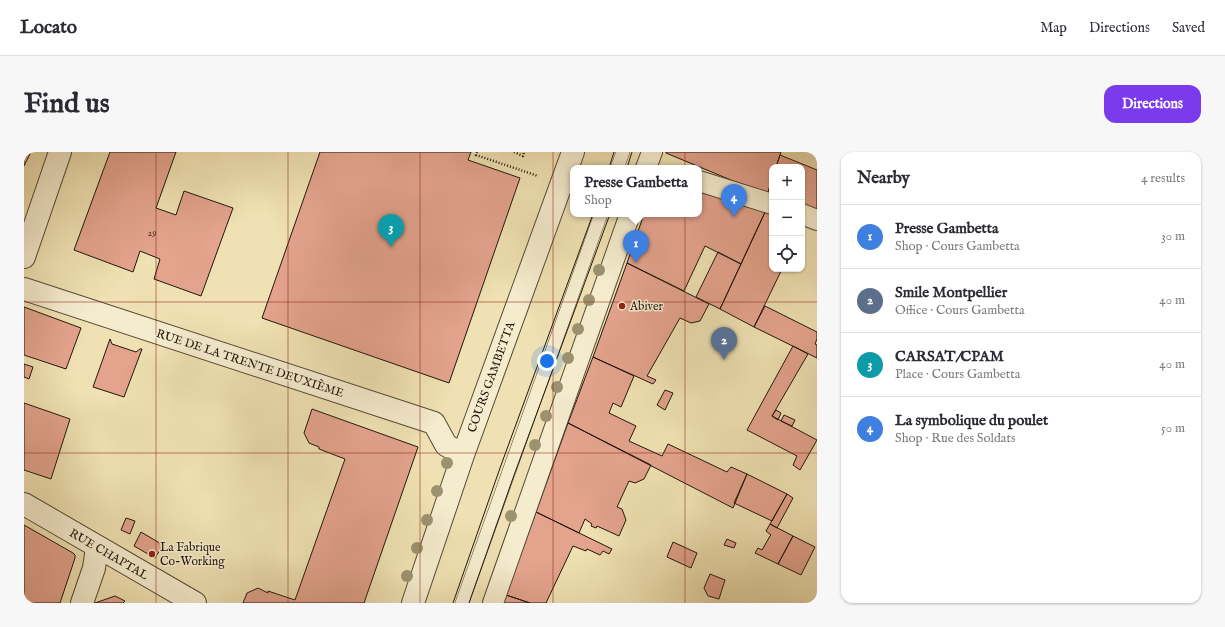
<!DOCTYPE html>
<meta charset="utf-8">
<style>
:root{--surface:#fff;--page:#f7f7f7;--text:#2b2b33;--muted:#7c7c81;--line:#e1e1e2;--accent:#7c3aed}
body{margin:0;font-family:"IM FELL English",serif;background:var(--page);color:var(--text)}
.controls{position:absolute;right:12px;top:12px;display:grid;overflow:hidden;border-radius:8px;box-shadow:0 1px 3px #0004}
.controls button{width:36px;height:36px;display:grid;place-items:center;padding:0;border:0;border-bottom:1px solid var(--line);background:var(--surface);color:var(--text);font:20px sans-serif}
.you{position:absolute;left:523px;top:209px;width:14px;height:14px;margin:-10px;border:3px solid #fff;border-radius:50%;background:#1a73e8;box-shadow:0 0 0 6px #1a73e833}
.badge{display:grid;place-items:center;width:26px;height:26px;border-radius:50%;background:var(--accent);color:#fff;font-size:13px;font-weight:700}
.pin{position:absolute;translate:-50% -33px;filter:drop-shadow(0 1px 2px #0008)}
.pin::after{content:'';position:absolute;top:21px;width:14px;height:12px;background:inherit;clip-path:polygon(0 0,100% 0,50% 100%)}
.popup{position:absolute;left:546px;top:13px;width:132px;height:52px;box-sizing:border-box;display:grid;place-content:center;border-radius:8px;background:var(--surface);filter:drop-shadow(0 1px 3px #0005);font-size:13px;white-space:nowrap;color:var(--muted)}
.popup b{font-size:15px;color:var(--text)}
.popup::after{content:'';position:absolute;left:50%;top:100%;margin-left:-8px;border:8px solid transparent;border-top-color:var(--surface)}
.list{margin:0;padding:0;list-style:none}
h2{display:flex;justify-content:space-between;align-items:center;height:52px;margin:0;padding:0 16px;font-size:17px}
h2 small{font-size:13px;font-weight:400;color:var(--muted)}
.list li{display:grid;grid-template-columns:26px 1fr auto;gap:12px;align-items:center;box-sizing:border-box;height:64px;padding:0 16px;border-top:1px solid var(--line)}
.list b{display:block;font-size:15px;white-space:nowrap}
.list p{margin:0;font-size:13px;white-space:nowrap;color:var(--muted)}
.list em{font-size:13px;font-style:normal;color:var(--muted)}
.icon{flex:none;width:22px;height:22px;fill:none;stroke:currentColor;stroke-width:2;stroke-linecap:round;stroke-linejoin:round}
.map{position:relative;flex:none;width:793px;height:451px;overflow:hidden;border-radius:12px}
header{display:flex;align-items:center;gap:24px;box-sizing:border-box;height:56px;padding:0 20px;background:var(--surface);border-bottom:1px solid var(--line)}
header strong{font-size:19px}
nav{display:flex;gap:22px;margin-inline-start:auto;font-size:14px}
.intro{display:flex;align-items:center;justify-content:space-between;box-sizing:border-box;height:96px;padding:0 24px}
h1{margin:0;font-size:28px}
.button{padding:10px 18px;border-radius:12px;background:var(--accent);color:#fff;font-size:14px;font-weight:700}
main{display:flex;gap:24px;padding:0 24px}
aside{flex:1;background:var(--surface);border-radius:12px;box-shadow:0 1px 3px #0004}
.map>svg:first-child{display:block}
.building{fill:#e3a38d;stroke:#21170b}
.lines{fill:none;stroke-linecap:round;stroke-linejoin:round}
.service-casing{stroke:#544a35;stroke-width:14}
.pedestrian-casing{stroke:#544a35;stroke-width:22}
.minor-casing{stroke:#544a35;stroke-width:24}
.path{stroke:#21170b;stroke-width:2.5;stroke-dasharray:1 2;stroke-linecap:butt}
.service{stroke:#f5ecce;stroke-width:13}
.pedestrian{stroke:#f5ecce;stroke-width:20}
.minor{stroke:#f5ecce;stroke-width:22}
.tram{stroke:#21170b;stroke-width:1}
.tree{fill:#9c926f}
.grid{fill:none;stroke:#8f2418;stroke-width:1;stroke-opacity:0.55}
.poi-dot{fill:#8f2418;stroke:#f5ecce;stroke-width:1.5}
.labels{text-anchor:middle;stroke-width:3;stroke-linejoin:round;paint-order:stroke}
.number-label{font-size:10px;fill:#523a2c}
.poi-label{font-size:12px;fill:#21170b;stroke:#f5ecce;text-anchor:start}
.street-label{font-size:12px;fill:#21170b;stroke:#f5ecce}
</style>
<header>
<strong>Locato</strong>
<nav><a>Map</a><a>Directions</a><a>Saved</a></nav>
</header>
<div class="intro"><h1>Find us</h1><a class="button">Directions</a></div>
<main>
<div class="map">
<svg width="793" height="451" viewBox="0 0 793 451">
<rect width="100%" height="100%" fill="#efe1b3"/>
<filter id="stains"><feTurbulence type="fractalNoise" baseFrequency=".005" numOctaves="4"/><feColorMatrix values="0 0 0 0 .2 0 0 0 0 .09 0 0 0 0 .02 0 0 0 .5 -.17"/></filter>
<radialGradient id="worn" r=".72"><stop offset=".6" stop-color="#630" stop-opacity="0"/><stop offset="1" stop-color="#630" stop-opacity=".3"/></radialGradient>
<path class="building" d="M0,0h7l-7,14z
M86,0h66l-20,56 20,7 8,-24 49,17 -32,88 -47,-17 6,-20 -20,-8 -7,21 -59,-22z
M296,0h151l-3,8 52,18 -71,205 -187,-65z
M642,0h115l-5,15h-4v13l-5,15 -101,-42z
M756,3l37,15v45l-15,-6v-42h-26z
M748,28v17l-5,-2z
M675,40l28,7 39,11 -25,54 -36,-18 -21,45 -57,-28 17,-49h55z
M742,58l6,2v57h10l-28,58 -34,-18z
M694,100l23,12 -21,45 -24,-12z
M603,111l82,41 -9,17 -9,2 -11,-5 -33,58 9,4 -3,4 -60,-27z
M741,154l52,26v7l-2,5 2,1v13l-63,-31z
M0,155l57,21 -15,41 -42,-14z
M86,187l2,5 24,8 4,-3h2l-18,48 -31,-10z
M769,194l15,8 -36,62 45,24 -17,30 -7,-5 4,-9 -50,-26z
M569,205l41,19 -13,31 -8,-4 -4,10 27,13 -7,15 33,15 6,-12 59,28 4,-5 16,7 -14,34 -165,-85z
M0,212l9,3 -4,12 -5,-2z
M641,238l8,3 -8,17 -8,-5z
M0,251l46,16 -19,60 -27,-9z
M288,257l106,38 -54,156h-121l4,-10 11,-5 10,5v-2l27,9 50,-141 -26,-10v-2l-10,-4 -5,-10z
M752,258l5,3 -3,7 -6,-4z
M760,263l11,5 -3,6 -11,-5z
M544,271l83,42 -7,14 -9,4 -6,-2 -12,26 5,2 4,11 -7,16 -22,-10 -1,2 -5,-2 1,-2 -7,-5 -6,14 -43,-21z
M723,322l40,20 -15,27 -38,-18z
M763,342l6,4 -16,30 -7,-4z
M512,360l76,37 -3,5 -6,-3 -3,4 -13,-6 -1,2 -13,-5 -27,57h-16l-24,-8z
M102,366l9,3 -5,13 -9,-4z
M746,372l23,12 -15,28 -23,-11 3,-5 4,2 8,-14 1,-1 -5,-4z
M0,373l49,28 2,2v3l-15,45h-36z
M117,380l22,13 -8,13 -21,-12z
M769,384l22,11 -14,28 -23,-11z
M703,387l9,4 -2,5 -10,-3z
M649,390l24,11 -6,15 -24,-11z
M686,422l15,6 -6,19 -11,-3 -4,-8z
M482,443l24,8h-27z
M91,444l10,5 -2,2h-28z"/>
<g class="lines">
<defs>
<path id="service" d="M593,16l6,-16
M438,451l139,-389"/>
<path id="pedestrian" d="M622,16l6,-16
M675,29l73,23
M778,62l15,6
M469,451l137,-389"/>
<path id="minor" d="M0,105l36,-105
M0,137l410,134 12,22 17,10
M0,352l171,99
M58,451l12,-35 3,-21
M389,451l50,-148 110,-303"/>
</defs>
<use href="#service" class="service-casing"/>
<use href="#pedestrian" class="pedestrian-casing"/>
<use href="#minor" class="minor-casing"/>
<path class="path" d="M453,0l-1,3 62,21
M490,0l9,4 1,-4"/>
<use href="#service" class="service"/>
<use href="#pedestrian" class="pedestrian"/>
<use href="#minor" class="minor"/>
<path class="tram" d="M585,16l5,-16
M603,16l5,-16
M429,451l47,-135 93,-254
M445,451l44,-125 97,-264"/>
</g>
<g class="tree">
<circle cx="575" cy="118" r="6"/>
<circle cx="565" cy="148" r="6"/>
<circle cx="554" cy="177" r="6"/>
<circle cx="544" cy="206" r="6"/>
<circle cx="533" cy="235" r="6"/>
<circle cx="522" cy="264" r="6"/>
<circle cx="511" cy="293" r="6"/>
<circle cx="423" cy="311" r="6"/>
<circle cx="413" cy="339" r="6"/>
<circle cx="487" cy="364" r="6"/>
<circle cx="403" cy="368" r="6"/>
<circle cx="393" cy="396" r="6"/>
<circle cx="383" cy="424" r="6"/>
</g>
<path class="grid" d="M132,0v451M264,0v451M396,0v451M529,0v451M661,0v451M0,150h793M0,301h793"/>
<g class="poi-dot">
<circle cx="598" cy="154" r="4"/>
<circle cx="128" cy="402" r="4"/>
</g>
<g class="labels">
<g class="number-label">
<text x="128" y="84">29</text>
</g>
<g class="poi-label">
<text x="606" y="158">Abiver</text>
<text x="136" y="399">La Fabrique<tspan x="136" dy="14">Co-Working</tspan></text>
</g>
<g class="street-label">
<text transform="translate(226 211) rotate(18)" y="4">RUE DE LA TRENTE DEUXIÈME</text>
<text transform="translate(467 225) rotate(-70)" y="4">COURS GAMBETTA</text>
<text transform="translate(85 402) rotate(30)" y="4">RUE CHAPTAL</text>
</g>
</g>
<rect width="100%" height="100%" filter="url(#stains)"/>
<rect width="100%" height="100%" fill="url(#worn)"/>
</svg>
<div class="controls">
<button>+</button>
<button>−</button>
<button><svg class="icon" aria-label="locate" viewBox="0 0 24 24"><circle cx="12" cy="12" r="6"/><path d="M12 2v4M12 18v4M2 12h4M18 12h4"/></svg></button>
</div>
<div class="you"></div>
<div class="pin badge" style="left:612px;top:111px;background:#3f7fe0">1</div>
<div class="popup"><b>Presse Gambetta</b>Shop</div>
<div class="pin badge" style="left:700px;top:208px;background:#5c6f8a">2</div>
<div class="pin badge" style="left:367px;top:95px;background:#0f9aa8">3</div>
<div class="pin badge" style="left:710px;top:65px;background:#3f7fe0">4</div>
</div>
<aside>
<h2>Nearby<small>4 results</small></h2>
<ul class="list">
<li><span class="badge" style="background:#3f7fe0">1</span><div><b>Presse Gambetta</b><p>Shop · Cours Gambetta</p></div><em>30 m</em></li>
<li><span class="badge" style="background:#5c6f8a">2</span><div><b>Smile Montpellier</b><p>Office · Cours Gambetta</p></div><em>40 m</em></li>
<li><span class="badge" style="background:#0f9aa8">3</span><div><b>CARSAT/CPAM</b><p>Place · Cours Gambetta</p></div><em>40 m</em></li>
<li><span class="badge" style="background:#3f7fe0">4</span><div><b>La symbolique du poulet</b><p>Shop · Rue des Soldats</p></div><em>50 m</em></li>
</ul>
</aside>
</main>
